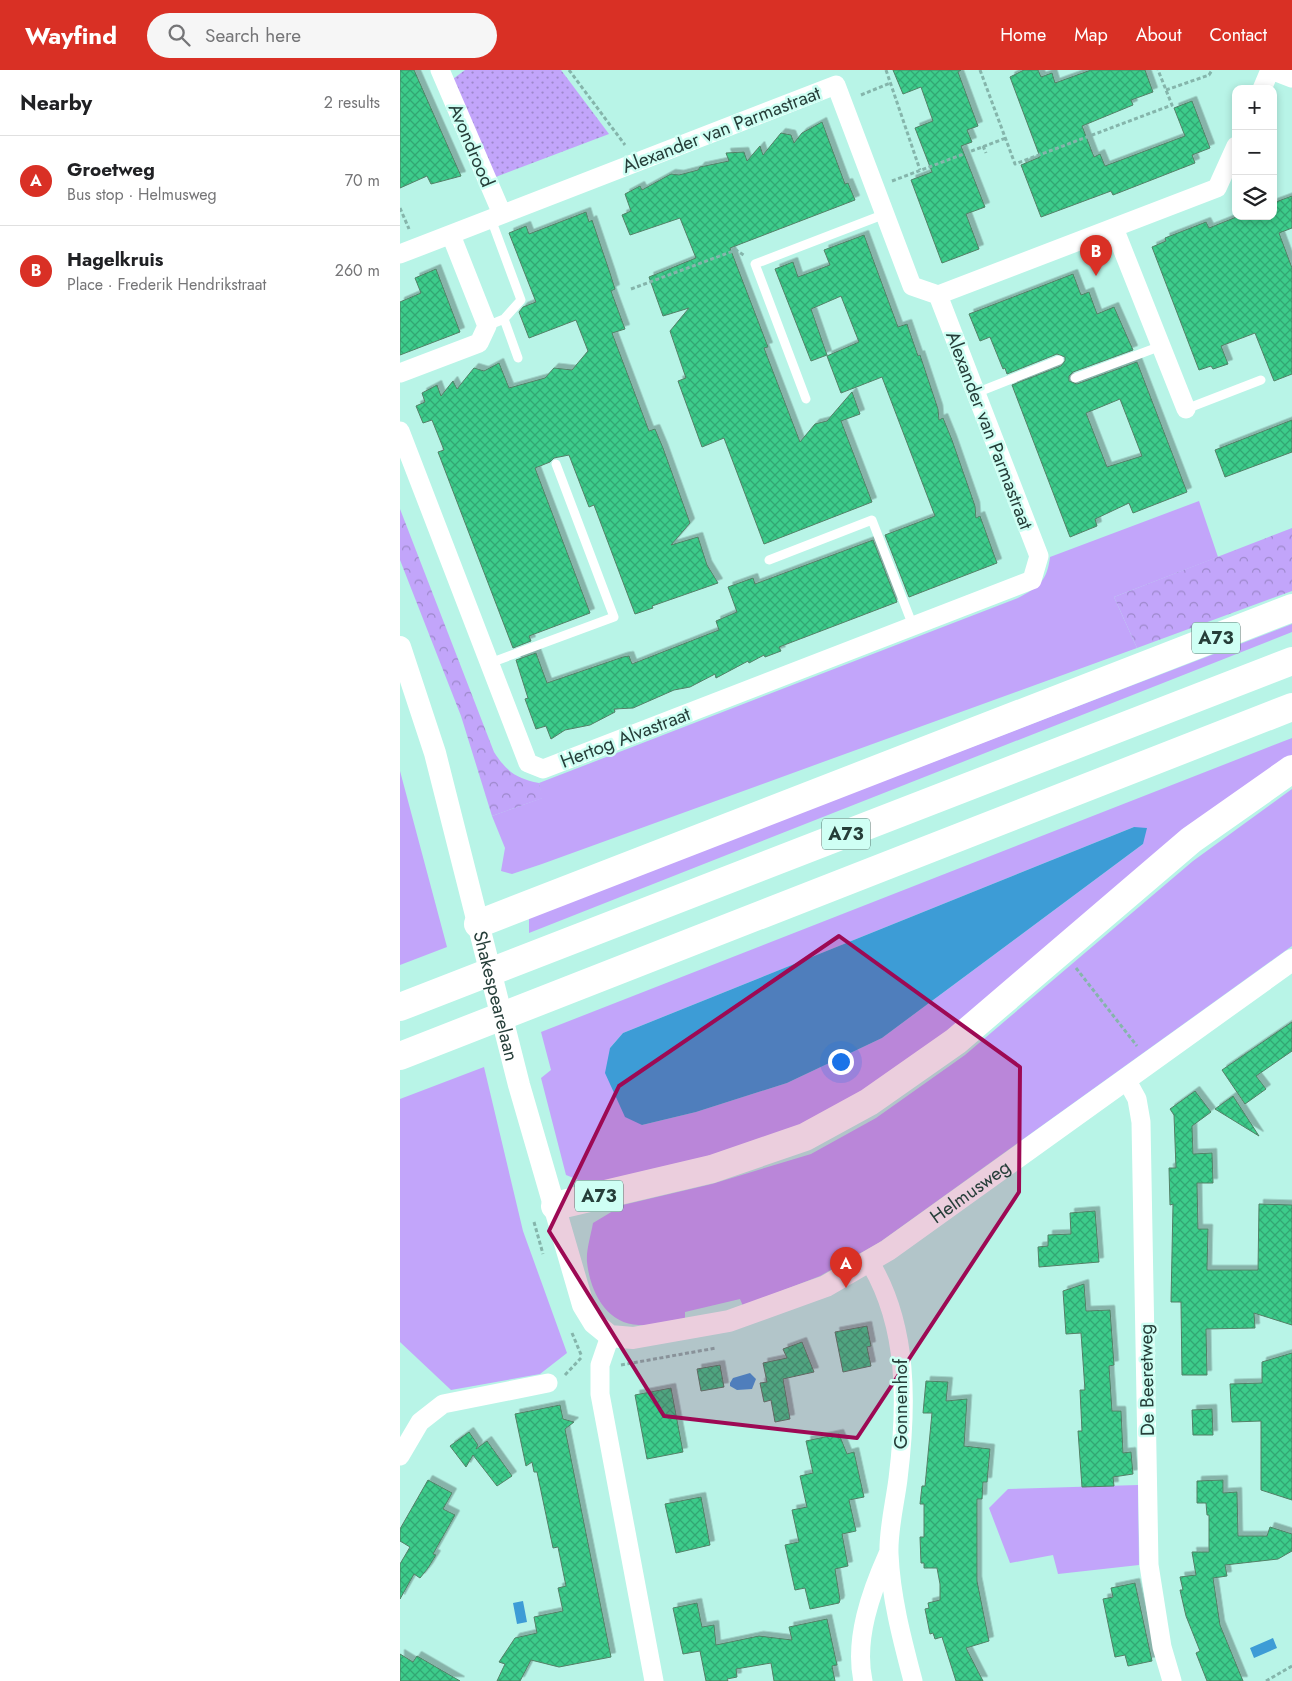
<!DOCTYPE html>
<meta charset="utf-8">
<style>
:root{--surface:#fff;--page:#f6f6f6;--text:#202124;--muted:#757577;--line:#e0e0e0;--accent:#d93025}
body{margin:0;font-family:Jost,sans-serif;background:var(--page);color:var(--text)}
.controls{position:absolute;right:15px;top:15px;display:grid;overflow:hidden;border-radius:10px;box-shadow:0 2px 8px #0003}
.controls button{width:45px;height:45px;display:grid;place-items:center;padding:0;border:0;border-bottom:1px solid var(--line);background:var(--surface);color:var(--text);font:25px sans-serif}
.you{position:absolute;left:440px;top:991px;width:18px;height:18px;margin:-12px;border:4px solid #fff;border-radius:50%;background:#1a73e8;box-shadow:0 0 0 8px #1a73e833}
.badge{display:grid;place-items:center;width:32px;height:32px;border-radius:50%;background:var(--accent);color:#fff;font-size:16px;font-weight:700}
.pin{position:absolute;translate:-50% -41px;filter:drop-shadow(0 1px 2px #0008)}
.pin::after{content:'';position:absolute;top:26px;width:18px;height:15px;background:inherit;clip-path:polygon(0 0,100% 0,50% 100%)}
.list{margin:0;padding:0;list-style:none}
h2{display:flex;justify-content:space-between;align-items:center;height:65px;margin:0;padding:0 20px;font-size:21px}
h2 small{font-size:16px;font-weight:400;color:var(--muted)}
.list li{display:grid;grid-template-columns:32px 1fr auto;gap:15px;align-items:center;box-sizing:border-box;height:90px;padding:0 20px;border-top:1px solid var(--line)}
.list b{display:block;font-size:19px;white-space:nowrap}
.list p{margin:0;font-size:16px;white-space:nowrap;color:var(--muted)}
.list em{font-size:16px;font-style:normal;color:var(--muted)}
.icon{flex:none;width:28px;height:28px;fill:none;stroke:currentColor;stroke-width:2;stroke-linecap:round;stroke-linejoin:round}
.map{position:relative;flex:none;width:892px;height:1611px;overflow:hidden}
header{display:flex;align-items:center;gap:30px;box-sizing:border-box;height:70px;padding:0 25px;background:var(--accent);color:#fff}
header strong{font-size:24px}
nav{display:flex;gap:28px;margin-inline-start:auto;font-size:18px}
.search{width:350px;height:45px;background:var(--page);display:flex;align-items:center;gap:12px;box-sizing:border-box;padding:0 18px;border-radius:28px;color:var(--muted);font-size:19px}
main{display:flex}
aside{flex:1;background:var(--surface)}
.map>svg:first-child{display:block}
.grass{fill:#c2a5fa;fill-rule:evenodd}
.forest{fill:url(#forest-crowns)}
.park{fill:url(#park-dots)}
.water{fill:#3d9cd6}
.building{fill:url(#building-cross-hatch);stroke:#538067;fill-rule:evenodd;filter:url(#shadow)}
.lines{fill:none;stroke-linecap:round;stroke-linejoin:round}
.path{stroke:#85b5ab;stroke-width:3;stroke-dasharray:4 2.5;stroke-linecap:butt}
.service{stroke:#fff;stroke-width:9}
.minor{stroke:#fff;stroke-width:19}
.tertiary{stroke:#fff;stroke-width:22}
.motorway{stroke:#fff;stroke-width:28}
.marked{fill:#9d0954;fill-opacity:0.2;stroke:#9d0954;stroke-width:4;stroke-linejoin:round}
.labels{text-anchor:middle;stroke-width:5;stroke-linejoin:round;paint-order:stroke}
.shield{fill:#cffff4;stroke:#597871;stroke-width:1}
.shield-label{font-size:18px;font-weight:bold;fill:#263e39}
.street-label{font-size:19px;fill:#263e39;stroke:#cffff4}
</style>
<header>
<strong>Wayfind</strong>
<div class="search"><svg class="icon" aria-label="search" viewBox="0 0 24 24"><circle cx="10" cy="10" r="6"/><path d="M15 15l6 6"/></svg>Search here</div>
<nav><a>Home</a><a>Map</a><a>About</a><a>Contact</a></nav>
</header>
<main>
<aside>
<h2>Nearby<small>2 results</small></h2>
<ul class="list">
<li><span class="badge">A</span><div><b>Groetweg</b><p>Bus stop · Helmusweg</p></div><em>70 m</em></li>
<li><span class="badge">B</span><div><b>Hagelkruis</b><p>Place · Frederik Hendrikstraat</p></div><em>260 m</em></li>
</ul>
</aside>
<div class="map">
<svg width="892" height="1611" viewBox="0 0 892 1611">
<defs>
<pattern id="forest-crowns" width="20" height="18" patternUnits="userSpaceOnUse" patternTransform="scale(1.25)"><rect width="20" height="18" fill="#c2a5fa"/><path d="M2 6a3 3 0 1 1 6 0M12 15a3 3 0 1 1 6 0" fill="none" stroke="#9d88cb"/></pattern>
<pattern id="park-dots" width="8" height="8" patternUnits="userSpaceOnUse" patternTransform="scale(1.25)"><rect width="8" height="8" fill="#c2a5fa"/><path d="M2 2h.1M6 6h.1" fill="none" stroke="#9d88cb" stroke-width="1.8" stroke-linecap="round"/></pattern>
<pattern id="building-cross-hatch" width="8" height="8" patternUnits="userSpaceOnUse" patternTransform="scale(1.25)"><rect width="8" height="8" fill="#3dcc8b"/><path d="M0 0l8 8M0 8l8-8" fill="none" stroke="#33a773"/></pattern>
<filter id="shadow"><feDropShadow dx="4.5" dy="-4.5" stdDeviation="0" flood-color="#0004"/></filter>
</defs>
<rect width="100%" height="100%" fill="#b8f4e7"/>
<path class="grass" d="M799,431l19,56 -104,40 23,51 -595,216 -30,10 -11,-3 4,-23 -13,-32 50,-18 -3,-15 479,-185c21,-11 29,-17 32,-41z
M892,554v8l-763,301v-16z
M892,668v19l-344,276 -83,59 -65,34 -91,30 -111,27 -17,-2 -15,-6 -25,-97 10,-8 -10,-38zM734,757l9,17 -261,194 -95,45 -91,29 -54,13 -32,-77 13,-15z
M0,701l47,176 -47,18z
M892,719v157l-412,296 -60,34 -77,30 -3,-7 -55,13v8c-15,1 -31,6 -46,5 -33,-1 -49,-34 -52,-63 -1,-12 4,-27 6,-39l30,-18 89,-21 99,-30 65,-36 89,-63 228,-194z
M84,997l39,164 44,122 -27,21 -89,16 -51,-48v-243z
M738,1415l1,80 -81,9 -5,-19 -43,8 -21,-55 19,-19z"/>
<path class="forest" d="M0,439l94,243c13,20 22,26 45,31l4,15 -51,18 -31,-100 -61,-156z
M892,458v63l-155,57 -23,-51z"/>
<path class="park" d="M65,0h96l48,64 -116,44 -44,-96z"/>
<path class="water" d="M734,757l13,1 -4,16 -261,194 -95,45 -91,29 -54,13 -17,-8 -20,-44 5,-25 13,-15z
M350,1303l6,6 -4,10 -15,1 -7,-4v-3l3,-5z
M123,1531l4,21 -10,2 -4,-21z
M873,1568l4,10 -23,10 -4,-10z"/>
<path class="building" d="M0,0h14l47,106 -30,8 -4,-8 -27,12z
M493,0h68l-3,2 20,54 -11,4 5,12 -11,4 24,61 -19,7 13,35 -37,14 -31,-83 21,-8 -17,-44 18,-7 -12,-34 -18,7z
M624,0h14l3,7 11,-4 3,10 36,-13h54l8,22 -22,8 2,5 -51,21 12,31 6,-3 5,12 80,-30 -11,-28 18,-7 18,47 -18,7 3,8 -82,32 -2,-4 -70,26 -20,-52 19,-8 -30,-80z
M422,52l23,62 3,-1 7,17 -125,48 38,99 -4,1 36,94 15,-18 12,-3 25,-29 8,22 -19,7 31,81 -108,42 -40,-106 -22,9 -24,-66 8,-3 -16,-47 19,-23 -26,8 -14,-39 47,-19 -16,-40 -50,17 -8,-20 9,-4 -6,-17 15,-8 2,4 29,-16 8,1 19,-5 2,-3 29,-6 -3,-8 18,-1 3,9 13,-15 3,9 18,-22 10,2 3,8 8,-10z
M892,126v32l-13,5 13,35v106l-18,7 -19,-48 -34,13 7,18 -15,5 -2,-3 -12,4 -47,-123 14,-6 -1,-3 41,-16 3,6 30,-12h34v-13z
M186,142l3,10 3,-2 18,53 5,16 -4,2 14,38 -13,4 37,98 6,-2 8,19 27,75 -19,22 27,-8 9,28 11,18 -66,23 1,2 -18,6 -41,-109 -5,2 -20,-52 -15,3 -4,4 -15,6 55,145 -61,23 2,5 -18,7 -75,-196 6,-2 -12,-30 -9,3 -7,-17 9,-4 -3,-9 15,-8 4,11 12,-15 4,8 17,-21 10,3 15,-8 10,25 36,-10 9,-10 18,2 16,-19 -12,-31 -47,18 -10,-26 4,-5 13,-5 -27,-69 17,-7 3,8z
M464,165l34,92 9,-3 11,32 2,-1 18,54 1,11 4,-2 9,22 23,66 1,12 4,-2 17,47 -88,34 -24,-62 50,-19 -53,-139 -41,16 -14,-37 32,-14 -18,-46 -30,13 16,46 -16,6 -36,-92 18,-7 5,15 32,-12 -6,-15z
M36,199l24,63 -60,23v-53l21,-9 -6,-15z
M673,204l8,21 8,-3 8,22 17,-7 19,43 -60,22 -4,4v5l8,3 60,-22 50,130 -54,21 -4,-10 -34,16 2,7 -27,11 -58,-152 49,-19 4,-5v-4l-8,-3 -50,20 -2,-6 -2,1 -13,-32 -10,4 -11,-27zM720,329l22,57 -35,11 -21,-54z
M892,350v32l-67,25 -10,-27z
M473,470l24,62 -118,45 2,4 -16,6 -1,-2 -15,8 -1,-2 -32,17 -1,-4 -25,13 -16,3 -41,18 -19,1 1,3 -25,13 -25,5 -14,9 -5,-13 -10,3 -11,-30 3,-1 -12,-38 20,-7 11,30 76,-26 6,-1 3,8 87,-34 -3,-9 21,-9 -9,-25 25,-9 2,6z
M892,952v29l-36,25 10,13 -21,15 -23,-34z
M795,1021l16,21 -19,14 1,28 19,-1 1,30h-16l1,46h10l-1,41h51l1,-66 33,1v120l-38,-12 1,15 -49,1 1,46h-25l-1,-73h-10l2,-98 -3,1 -1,-37h7l-2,-53 -4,-6z
M833,1026l26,40 -44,-27z
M695,1141l4,51 -60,5 -1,-20 10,-1v-11l23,-1 -1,-21z
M684,1214l2,27 24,-1 4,55 -5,1 3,45h9l2,42 8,-1 2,22 -20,3 1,9 -32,1 -4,-56h4l-2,-41h5l-4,-57 -15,1 -3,-43z
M467,1256l4,20 -4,1 4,19 -28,6 -8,-40z
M402,1272l12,30 -31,7 7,40 -15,3 -4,-22 -7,2 -4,-19 7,-1 -4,-19 24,-5 -4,-9z
M892,1283v147l-31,-10v-69l-29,1 -2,-38 32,-1v-21z
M320,1295l4,22 -23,4 -4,-22z
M526,1311l22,1 -2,19 21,-2 -3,47 26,3 -3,33h-4l-1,17h-5v82l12,60 -23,7 17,33h-27l-14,-44 -7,2 -2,-6 -3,1 -5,-25 4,-1 -1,-5 12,-3v-16l-3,-16h-13v-5h-3l-1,-26h4v-33h-4l2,-18h3l7,-73h-9z
M271,1318l12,64 -36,7 -12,-64z
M160,1335l3,14 11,3 -9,7 46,228 -52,10 -28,-7 -11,21h-23l8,-17 -6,-2 16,-24 22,-5 -3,-16 29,-6 -5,-23 8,-2 -8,-39 -5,1 -16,-76h-3l-2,-10 -6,4 -11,-52z
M812,1339l1,26h-20l-1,-25z
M69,1362l9,13 -2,4 11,-8 25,35 -15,10 -24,-31 -7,12 -16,-21z
M439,1364l8,20 7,-2 10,45 -15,3 7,31 -14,3 6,32 -13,3 5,31 -1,3 -29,6 -5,-21 -10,2 -10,-45 14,-3 -7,-32 15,-3 -7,-31 13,-3 -7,-32z
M28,1410l24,13 -9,16 12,6 -22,39 3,1 -8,13 -8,10 -6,-4 -14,25v-35l10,-17 -10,-6v-12z
M823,1410v13l14,-1 1,44h29l3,-9 22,7v17l-14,8 -53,6 2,11 -14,2 7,47 23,56h-36l-11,-28 4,-2 -14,-35 -6,-26h3l-3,-13 16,-2 -4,-23h17v-37h-2l-1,-12h-9v-22z
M301,1427l9,48 -34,8 -11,-49z
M735,1513l17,78 -24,5 -3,-11 -10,2 -12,-58 10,-2 -2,-9z
M297,1533l5,24 12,-2 2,20 43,-9 33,4 -3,-13 38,-8 10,46 -5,1 3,15h-61l-3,-18 -35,6 1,8 -10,2 1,2h-22l-6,-30 -17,3 -10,-46z
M0,1584l13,8 4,-6 43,25h-60z"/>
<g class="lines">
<path class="path" d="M169,0l56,75
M486,0l34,100
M580,0l35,94 157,-59 -14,-35
M766,20l43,-15 3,-5
M461,25l29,-12
M583,76l3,7
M492,111l114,-43
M0,138l9,21
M231,219l105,-39 9,6
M676,898l61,78
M134,1152l9,32
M172,1263l10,24
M221,1295l95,-17
M165,1305l16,-17
M866,1611l26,-15"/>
<path class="service" d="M104,249l14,39
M87,256l17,-7 17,-19 -30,-81
M675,308l86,-32
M576,323l83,-33
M406,329l-51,-135 130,-50
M786,339l75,-29
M369,490l103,-40 41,106
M90,593l124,-46 -58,-153"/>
<path class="minor" d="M40,0l62,144
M871,0l21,8
M862,19l8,-19
M714,158l72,181
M0,184l436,-169 76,201 26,9 101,261 -7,24 -489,189 -15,-6 -128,-332
M538,225l279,-107 19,-42
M0,303l79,-30 8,-17 -36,-91
M726,1009l11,20 4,23 8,443 13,82 10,34
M469,1191c40,65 38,145 29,218 -3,24 -10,51 -9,75 2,44 13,85 24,127
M210,1266l-10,29v29l54,287
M0,1386l20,-34 23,-18 105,-21
M463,1611c-9,-42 8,-89 25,-127"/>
<path class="tertiary" id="s1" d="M0,577l35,106 84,332 64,220 11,18 16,13 23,2 96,-17 97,-35 62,-36 404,-290"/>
<path class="motorway" d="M78,854l814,-316
M0,937l892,-346
M0,986l892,-349
M155,1136l157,-37 93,-32 64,-35 87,-61 235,-201 101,-71"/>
</g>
<path class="marked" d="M439,866l181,131 -1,125 -162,246 -193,-22 -115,-185 70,-145z"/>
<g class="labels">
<g class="shield">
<rect x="792" y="552.5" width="48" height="31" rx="4"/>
<rect x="422" y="748.5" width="48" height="31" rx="4"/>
<rect x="175" y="1110.5" width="48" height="31" rx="4"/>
</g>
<g class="shield-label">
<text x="816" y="574">A73</text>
<text x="446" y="770">A73</text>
<text x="199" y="1132">A73</text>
</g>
<g class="street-label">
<text transform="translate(321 59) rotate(-21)" y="7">Alexander van Parmastraat</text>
<text transform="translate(72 75) rotate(67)" y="7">Avondrood</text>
<text transform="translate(590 360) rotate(69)" y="7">Alexander van Parmastraat</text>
<text transform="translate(225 667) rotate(-21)" y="7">Hertog Alvastraat</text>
<text dy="7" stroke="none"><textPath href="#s1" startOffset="362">Shakespearelaan</textPath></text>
<text dy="7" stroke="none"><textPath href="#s1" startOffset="1121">Helmusweg</textPath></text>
<text transform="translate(746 1310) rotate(-91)" y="7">De Beeretweg</text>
<text transform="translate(500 1334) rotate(-90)" y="7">Gonnenhof</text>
</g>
</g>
</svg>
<div class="controls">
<button>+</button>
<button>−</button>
<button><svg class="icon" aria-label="layers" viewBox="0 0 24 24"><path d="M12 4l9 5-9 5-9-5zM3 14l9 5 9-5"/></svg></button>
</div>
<div class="you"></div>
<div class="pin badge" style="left:446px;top:1218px">A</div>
<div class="pin badge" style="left:696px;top:206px">B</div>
</div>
</main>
